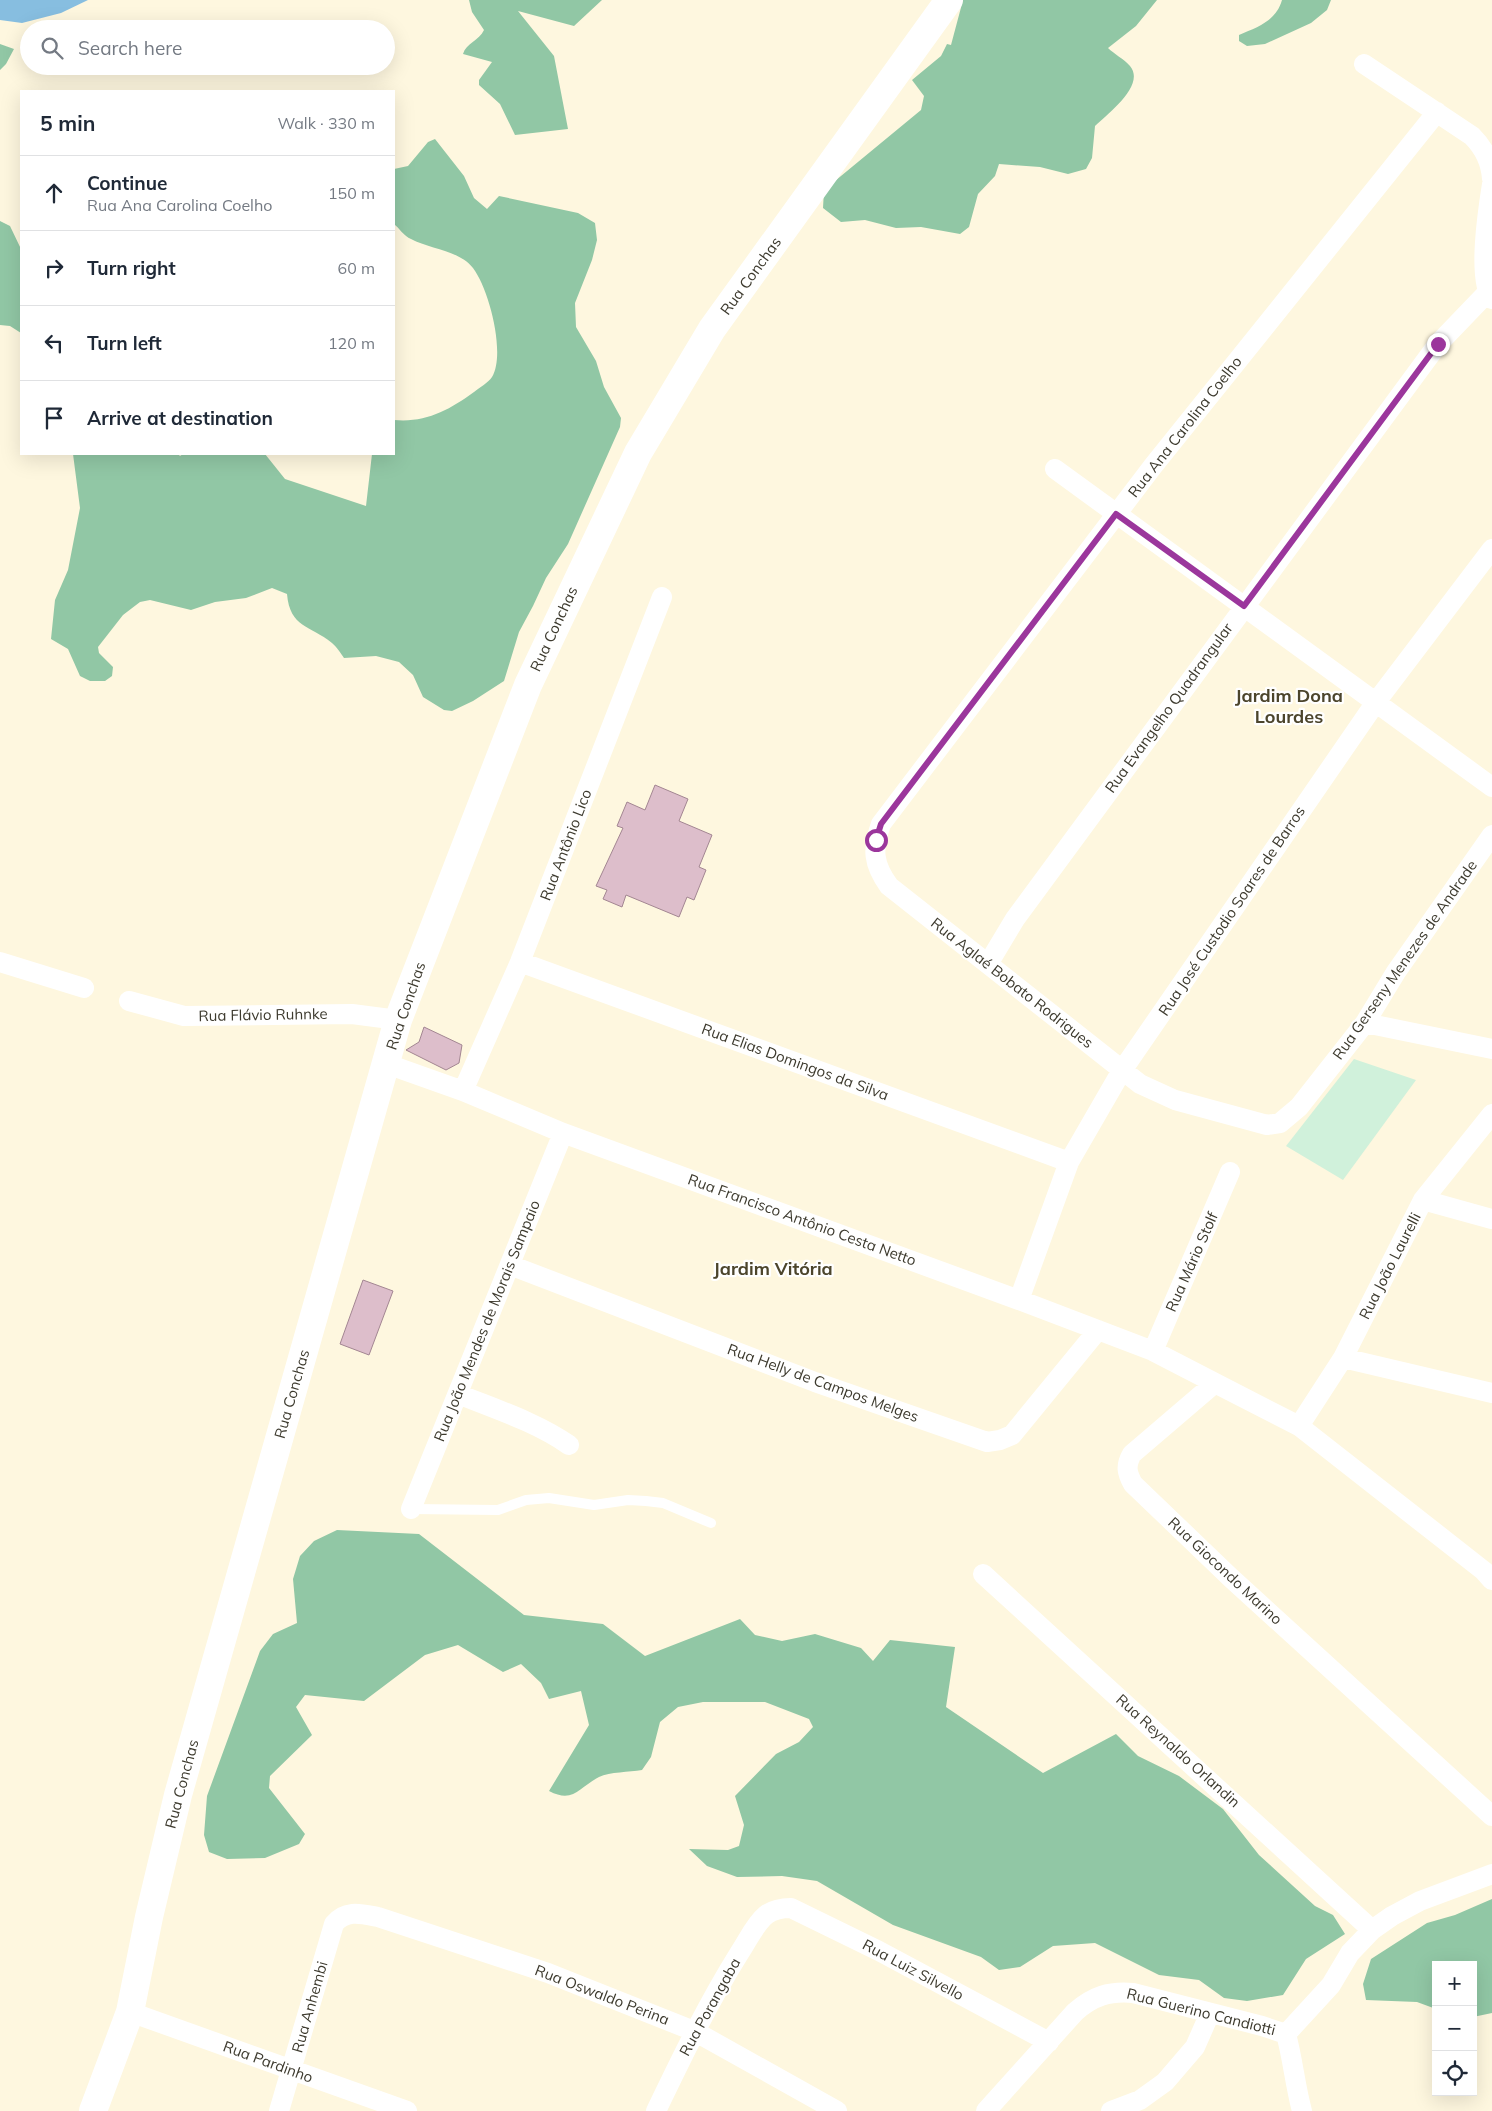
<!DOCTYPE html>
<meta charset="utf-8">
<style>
:root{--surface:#fff;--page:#f2f2f3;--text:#1f2937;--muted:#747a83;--line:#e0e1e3}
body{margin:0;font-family:Mulish,sans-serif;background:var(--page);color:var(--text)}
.controls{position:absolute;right:15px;bottom:15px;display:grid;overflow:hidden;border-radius:0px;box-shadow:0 5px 20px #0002}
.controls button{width:45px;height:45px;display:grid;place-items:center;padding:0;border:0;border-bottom:1px solid var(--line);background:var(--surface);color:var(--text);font:25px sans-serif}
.stop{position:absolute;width:15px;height:15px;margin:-11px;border:4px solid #9b369c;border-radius:50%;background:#fff}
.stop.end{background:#9b369c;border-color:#fff;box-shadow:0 1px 5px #0008}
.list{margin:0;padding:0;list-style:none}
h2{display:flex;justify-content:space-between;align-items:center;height:65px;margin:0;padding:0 20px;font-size:21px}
h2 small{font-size:16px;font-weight:400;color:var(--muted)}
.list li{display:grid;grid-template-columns:32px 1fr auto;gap:15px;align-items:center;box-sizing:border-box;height:75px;padding:0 20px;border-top:1px solid var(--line)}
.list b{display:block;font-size:19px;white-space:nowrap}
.list p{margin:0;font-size:16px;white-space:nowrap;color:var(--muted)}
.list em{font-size:16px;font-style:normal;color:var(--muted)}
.icon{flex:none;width:28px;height:28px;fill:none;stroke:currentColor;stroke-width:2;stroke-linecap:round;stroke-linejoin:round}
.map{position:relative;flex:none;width:1492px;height:2111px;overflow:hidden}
.search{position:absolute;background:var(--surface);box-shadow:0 5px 20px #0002;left:20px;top:20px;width:375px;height:55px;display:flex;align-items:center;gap:12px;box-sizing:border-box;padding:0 18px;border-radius:28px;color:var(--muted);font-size:19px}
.panel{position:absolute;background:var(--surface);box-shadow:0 5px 20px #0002;left:20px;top:90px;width:375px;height:365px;border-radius:0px}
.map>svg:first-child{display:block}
.green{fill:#d0f1db}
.forest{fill:#91c7a5}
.water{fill:#87bee0}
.building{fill:#ddbecb;stroke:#a38692}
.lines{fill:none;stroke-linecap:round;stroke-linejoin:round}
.lane{stroke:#fff;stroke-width:10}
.street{stroke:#fff;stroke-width:20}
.secondary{stroke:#fff;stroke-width:28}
.route{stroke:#9b369c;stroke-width:6}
.labels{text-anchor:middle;stroke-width:4.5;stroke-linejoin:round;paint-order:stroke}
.street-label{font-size:15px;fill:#3d3a2e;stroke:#fff}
.quarter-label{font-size:18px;font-weight:bold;fill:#4c452c;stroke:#fff}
</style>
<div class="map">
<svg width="1492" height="2111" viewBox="0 0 1492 2111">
<rect width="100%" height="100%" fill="#fef7df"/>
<path class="green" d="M1354,1059l62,21 -73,100 -57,-34z"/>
<path class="forest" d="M469,0h133l-28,26 -56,-15 36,45 14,73 -53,6 -15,-31 -21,-19v-5l13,-18 -29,-8c3,-11 16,-13 21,-24l-12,-18z
M963,0h194l-21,26 -28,22c6,6 16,11 22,18 16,19 -22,48 -35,60l-3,32 -6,11 -18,5 -28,-7 -41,-3 -4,12 -17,18 -9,33 -9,7 -39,-7 -25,1 -31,-8 -24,2 -18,-14 1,-18 97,-80 3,-14 -12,-16 29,-24 6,-12 4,1z
M1282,0h49l-4,10 -16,13 -46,21 -18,2 -8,-5v-6c19,-8 37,-14 43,-35z
M0,44l14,5 -8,15 -6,6z
M435,139l29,37 10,22 13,11 12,-13 79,17 17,10 2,17 -5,20 -17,43 1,24 20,34 8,26 17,31 -1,9 -52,117 -22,34 -13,28 -14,26 -15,49 -31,20 -21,10 -8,-1 -21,-13 -10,-22 -14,-13 -23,-6 -32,2c-3,-4 -7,-11 -12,-15 -22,-18 -42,-15 -45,-49l-15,-6 -26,10 -31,4 -24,8 -41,-10 -10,2 -17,13 -25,32 1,6 14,14 -1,9 -7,5h-15l-10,-5 -12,-27 -17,-10 4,-39 13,-30 12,-62 -7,-54h105l2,2 3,-2h82l20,25 81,27 6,-52h22v-34c32,3 55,-10 80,-28 5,-4 14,-9 18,-15 14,-23 -3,-88 -19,-109 -14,-18 -44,-19 -62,-29 -7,-3 -12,-11 -17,-15v-55l14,-3 20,-24z
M0,221l10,5 11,23v84l-11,-7 -10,-1z
M337,1530l82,4 105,81 79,9 42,32 95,-37 15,16 27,6 33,-7 46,14 12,13 17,-21 65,7 -9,60 97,66 73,-39 22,22 41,20 44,33 36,46 56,51 18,9 12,19 -39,25 -23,36 -36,6 -23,-3 -25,-18 -40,-5 -64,-32 -42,3 -33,21 -21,3 -18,-13 -88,-32 -76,-44 -35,-5 -45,1 -30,-11 -18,-17 39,1 11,-4 5,-21 -9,-29 41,-42 23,-12 14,-15 -4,-8 -44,-17h-62l-25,5 -18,15 -9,35 -9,13c-13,2 -32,2 -43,7 -20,10 -25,27 -50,14l40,-66 -8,-34 -32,8 -8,-16 -20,-19 -18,8 -45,-27 -33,10 -61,46 -59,-6 -9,12 16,28 -42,41 -1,12 36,46 -6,10 -34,14 -38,1 -18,-7 -5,-17 3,-39 53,-145 13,-17 24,-11 -4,-44 7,-23 14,-15z
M1492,1899v114l-19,4v-52h-37v44l-19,-7 -51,-2 -3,-16 8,-25 56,-36 28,-8z"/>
<path class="water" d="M0,0h88l-27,13 -39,10 -22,-3z"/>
<path class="building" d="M655,785l33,14 -9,22 33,14 -13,32 7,3 -12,30 -7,-3 -8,20 -53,-22 -4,12 -19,-8 4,-9 -11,-4 27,-58 -6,-2 10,-24 18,8z
M424,1027l38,18 -3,18 -13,7 -40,-20 13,-8z
M363,1280l30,11 -24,64 -29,-11z"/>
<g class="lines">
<path class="lane" d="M411,1509l87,1 28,-10 23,-2 45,7 34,-5 18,1 17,2 48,20"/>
<path class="street" d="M1364,64l108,72c12,12 19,26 20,43
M1437,112l-284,354 -272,358c-9,25 -8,40 8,62l251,198 35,16 92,25 13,-2 19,-16 66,-84 31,-51 96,-137
M1492,184c-4,25 -15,96 0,115
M1055,469l437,318
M0,962l84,26
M520,962l549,200
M988,964l27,-45 423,-575 49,-51
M129,1001l55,15 168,-2 46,6
M1365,1023l127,26
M387,1064l76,27 100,42 456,167 134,51 62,32
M463,1091l57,-129 142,-365
M1423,1200l69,19
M510,1265l305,117 172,60 13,-2 12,-5 86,-105
M1019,1300l50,-138 52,-90 255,-370 116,-153
M1153,1351l77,-179
M1343,1358l149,35
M458,1394c37,15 78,28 111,51
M1299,1426l44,-68 80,-158 69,-86
M411,1509l152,-376
M983,1574l389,356
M1492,1580l-8,-9 -185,-145 -84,-43 -83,71c-7,12 -5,19 1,30l98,94 261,238
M130,2012l277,99
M279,2111l55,-187c12,-15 28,-10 44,-7l170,56 146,58 143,80
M656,2111c26,-54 52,-108 84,-159 8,-12 15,-28 26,-37 8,-6 16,-7 25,-7l88,43 170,91
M986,2111l89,-99c18,-16 34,-21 58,-19l129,33 24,8
M1111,2111l29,-11 25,-18 30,-35 15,-34
M1302,2111c-7,-26 -9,-51 -16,-77l45,-49 19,-32 22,-23 20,-14 28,-15 72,-27"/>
<path class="secondary" d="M93,2111l37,-99 19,-95 29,-122 220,-775 130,-335 110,-232 74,-124 237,-329"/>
</g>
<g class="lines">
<path class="route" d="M876,840l5,-16 235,-310 128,92 194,-262"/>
</g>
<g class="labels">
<g class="street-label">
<text transform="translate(751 276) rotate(-54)" y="5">Rua Conchas</text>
<text transform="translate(1185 427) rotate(-52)" y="5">Rua Ana Carolina Coelho</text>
<text transform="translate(554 629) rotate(-65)" y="5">Rua Conchas</text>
<text transform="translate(1169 708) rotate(-54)" y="5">Rua Evangelho Quadrangular</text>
<text transform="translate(566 845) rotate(-69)" y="5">Rua Antônio Lico</text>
<text transform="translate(1232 911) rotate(-56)" y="5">Rua José Custodio Soares de Barros</text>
<text transform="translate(1405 960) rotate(-55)" y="5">Rua Gerseny Menezes de Andrade</text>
<text transform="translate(1012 983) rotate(38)" y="5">Rua Aglaé Bobato Rodrigues</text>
<text transform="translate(406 1006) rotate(-71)" y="5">Rua Conchas</text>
<text transform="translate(263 1015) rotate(-1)" y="5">Rua Flávio Ruhnke</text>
<text transform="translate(795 1062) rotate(20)" y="5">Rua Elias Domingos da Silva</text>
<text transform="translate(802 1220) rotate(20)" y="5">Rua Francisco Antônio Cesta Netto</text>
<text transform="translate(1192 1262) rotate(-66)" y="5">Rua Mário Stolf</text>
<text transform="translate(1390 1266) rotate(-63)" y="5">Rua João Laurelli</text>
<text transform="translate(487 1321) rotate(-68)" y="5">Rua João Mendes de Morais Sampaio</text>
<text transform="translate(823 1383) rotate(20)" y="5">Rua Helly de Campos Melges</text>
<text transform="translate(292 1394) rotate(-74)" y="5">Rua Conchas</text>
<text transform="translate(1225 1571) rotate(43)" y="5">Rua Giocondo Marino</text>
<text transform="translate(1178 1751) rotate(42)" y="5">Rua Reynaldo Orlandin</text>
<text transform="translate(182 1784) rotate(-75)" y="5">Rua Conchas</text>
<text transform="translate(913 1970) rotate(28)" y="5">Rua Luiz Silvello</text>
<text transform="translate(602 1995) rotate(21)" y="5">Rua Oswaldo Perina</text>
<text transform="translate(310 2007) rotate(-74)" y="5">Rua Anhembi</text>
<text transform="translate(710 2007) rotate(-61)" y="5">Rua Porangaba</text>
<text transform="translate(1201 2012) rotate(14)" y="5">Rua Guerino Candiotti</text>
<text transform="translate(268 2062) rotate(20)" y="5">Rua Pardinho</text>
</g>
<g class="quarter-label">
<text x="1289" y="702">Jardim Dona<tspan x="1289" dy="21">Lourdes</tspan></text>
<text x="773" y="1275">Jardim Vitória</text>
</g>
</g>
</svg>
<div class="controls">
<button>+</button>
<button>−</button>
<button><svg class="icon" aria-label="locate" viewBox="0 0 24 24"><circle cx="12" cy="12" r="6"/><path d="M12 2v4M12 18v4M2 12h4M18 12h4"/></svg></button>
</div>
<div class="stop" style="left:876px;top:840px"></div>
<div class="stop end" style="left:1438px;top:344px"></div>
<div class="search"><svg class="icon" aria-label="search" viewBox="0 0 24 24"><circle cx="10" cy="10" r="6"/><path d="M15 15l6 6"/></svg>Search here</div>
<section class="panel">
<h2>5 min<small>Walk · 330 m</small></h2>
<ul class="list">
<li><svg class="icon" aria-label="ahead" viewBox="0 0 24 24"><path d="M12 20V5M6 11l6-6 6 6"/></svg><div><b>Continue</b><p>Rua Ana Carolina Coelho</p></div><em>150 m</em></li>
<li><svg class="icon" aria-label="right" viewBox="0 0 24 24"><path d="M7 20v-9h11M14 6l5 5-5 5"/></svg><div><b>Turn right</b></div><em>60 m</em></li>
<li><svg class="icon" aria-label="left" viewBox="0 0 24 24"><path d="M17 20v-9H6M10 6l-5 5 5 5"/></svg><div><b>Turn left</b></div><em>120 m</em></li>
<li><svg class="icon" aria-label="arrive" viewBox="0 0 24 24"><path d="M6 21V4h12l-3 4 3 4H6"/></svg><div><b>Arrive at destination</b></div></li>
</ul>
</section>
</div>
